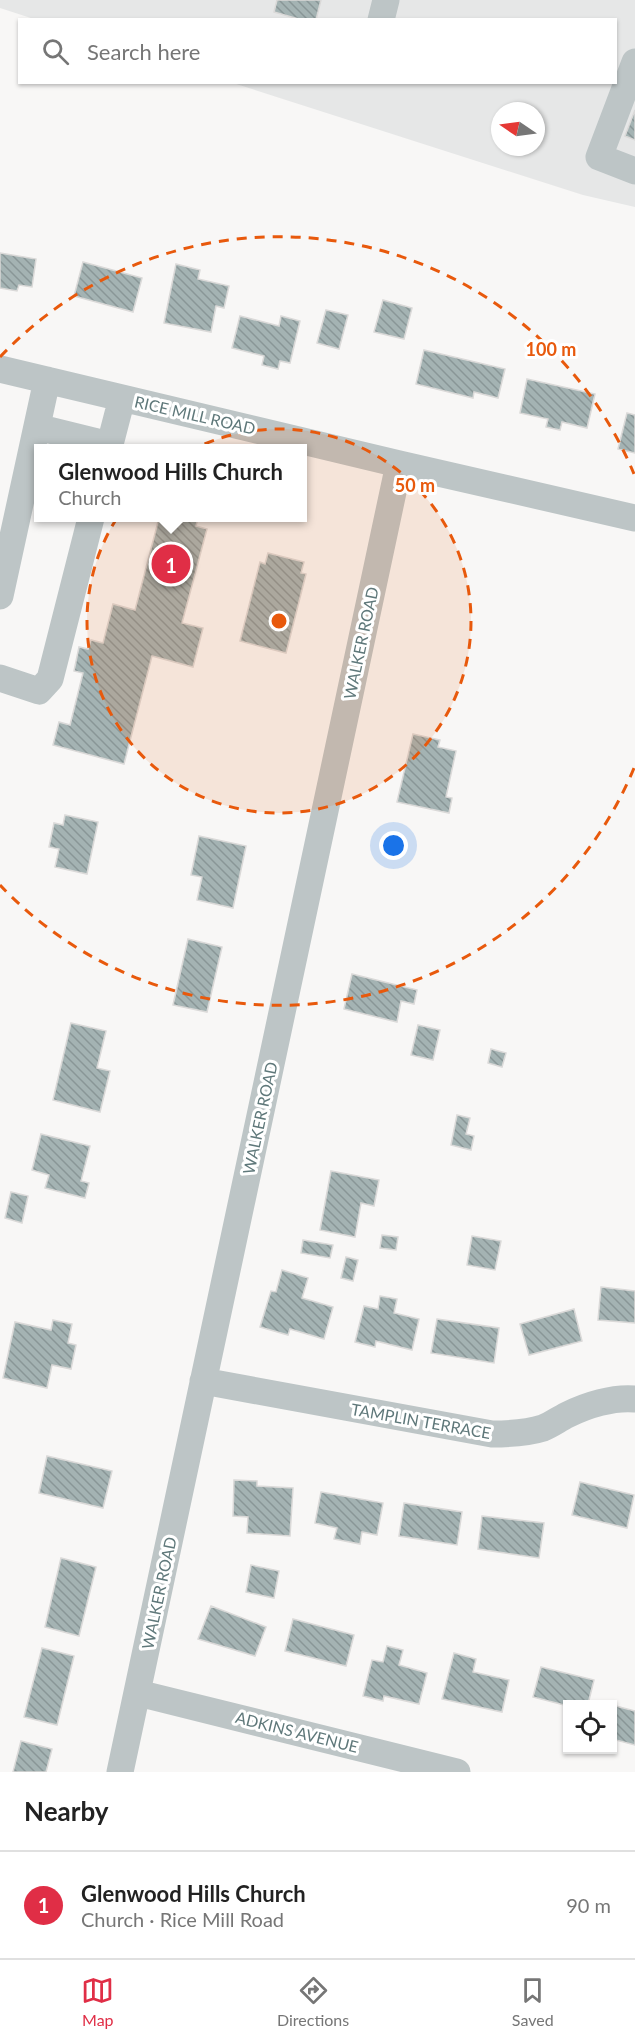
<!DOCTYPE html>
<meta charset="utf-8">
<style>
:root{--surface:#fff;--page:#f6f6f6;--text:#222;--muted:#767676;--line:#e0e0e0;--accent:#e02e46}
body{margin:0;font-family:Lato,sans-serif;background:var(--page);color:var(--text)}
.controls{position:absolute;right:18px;bottom:18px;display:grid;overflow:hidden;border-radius:0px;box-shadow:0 2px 4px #0004}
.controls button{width:54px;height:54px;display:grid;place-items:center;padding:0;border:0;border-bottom:2px solid var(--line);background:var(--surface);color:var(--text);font:30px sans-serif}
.compass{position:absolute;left:491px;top:102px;width:54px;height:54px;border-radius:50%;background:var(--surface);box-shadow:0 2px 4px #0004;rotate:283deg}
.you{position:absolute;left:394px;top:846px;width:21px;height:21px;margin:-15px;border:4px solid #fff;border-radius:50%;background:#1a73e8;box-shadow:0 0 0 9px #1a73e833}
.badge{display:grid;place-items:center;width:39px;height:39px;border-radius:50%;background:var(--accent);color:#fff;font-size:20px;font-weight:700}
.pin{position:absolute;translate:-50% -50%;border:3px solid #fff;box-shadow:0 2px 6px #0006}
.popup{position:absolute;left:34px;top:444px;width:273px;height:78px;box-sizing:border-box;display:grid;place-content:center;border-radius:0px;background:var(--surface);filter:drop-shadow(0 2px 4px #0005);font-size:20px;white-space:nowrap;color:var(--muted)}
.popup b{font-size:22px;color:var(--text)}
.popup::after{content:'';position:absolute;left:50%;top:100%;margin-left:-12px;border:12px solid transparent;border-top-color:var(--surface)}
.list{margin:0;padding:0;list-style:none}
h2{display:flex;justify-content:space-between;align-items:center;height:78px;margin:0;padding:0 24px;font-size:26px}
h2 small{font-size:20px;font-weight:400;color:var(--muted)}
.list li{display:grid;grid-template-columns:39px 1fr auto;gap:18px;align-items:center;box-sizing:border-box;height:108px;padding:0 24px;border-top:2px solid var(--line)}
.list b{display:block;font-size:22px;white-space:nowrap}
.list p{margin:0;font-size:20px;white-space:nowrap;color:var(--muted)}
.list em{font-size:20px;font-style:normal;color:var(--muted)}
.icon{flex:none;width:33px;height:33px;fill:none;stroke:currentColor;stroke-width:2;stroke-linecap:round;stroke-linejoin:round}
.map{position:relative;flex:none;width:635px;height:1772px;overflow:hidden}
.search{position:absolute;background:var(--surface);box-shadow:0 2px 4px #0004;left:18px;right:18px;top:18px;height:66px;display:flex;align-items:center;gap:15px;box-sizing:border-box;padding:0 21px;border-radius:0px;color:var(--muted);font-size:22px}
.sheet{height:186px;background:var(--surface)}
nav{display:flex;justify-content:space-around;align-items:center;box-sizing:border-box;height:84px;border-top:2px solid var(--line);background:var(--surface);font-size:16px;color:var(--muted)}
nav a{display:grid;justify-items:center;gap:3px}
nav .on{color:var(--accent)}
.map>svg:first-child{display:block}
.built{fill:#e6e7e7;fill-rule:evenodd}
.building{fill:url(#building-back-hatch);stroke:#dad9d8;stroke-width:1.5}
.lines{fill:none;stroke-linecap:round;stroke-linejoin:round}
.minor{stroke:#bdc5c6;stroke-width:27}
.ring{fill:none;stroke:#e8590c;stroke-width:3;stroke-dasharray:10 8}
.labels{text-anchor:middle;stroke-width:6;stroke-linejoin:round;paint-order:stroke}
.street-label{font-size:16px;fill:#5f787a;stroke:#fff}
.centre{fill:#e8590c;stroke:#fff;stroke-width:3}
.ring-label{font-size:18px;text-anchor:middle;font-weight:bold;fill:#e8590c;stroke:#fff;stroke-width:6;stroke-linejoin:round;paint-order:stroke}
</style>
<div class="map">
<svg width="635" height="1772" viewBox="0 0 635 1772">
<defs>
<pattern id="building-back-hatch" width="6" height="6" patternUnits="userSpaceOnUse" patternTransform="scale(1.5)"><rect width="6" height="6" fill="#a4b3b3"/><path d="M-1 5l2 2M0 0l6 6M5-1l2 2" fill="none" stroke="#899697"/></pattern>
</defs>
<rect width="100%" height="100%" fill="#f8f7f6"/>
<path class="built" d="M0,0h635v207l-52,-12 -350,-112 383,-1v-62h-579l-37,-12zM500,111h36v36h-36z"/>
<path class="building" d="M277,0h44l-5,20h-14l-28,-8z
M635,110v30l-10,-4z
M0,253l36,6 -4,28 -13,-2 -2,6 -17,-3z
M83,262l59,16 -9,34 -59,-16z
M176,264l24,6 -2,9 31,7 -5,22 -8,-2 -5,26 -47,-9z
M383,300l29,8 -8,31 -30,-7z
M326,310l22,5 -9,34 -22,-6z
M240,316l39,10 2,-10 19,5 -10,42 -10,-2 -2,8 -16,-4 2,-9 -32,-8z
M424,350l81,19 -7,29 -24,-6 -1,6 -57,-14z
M527,379l68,15 -8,34 -25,-6 -2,8 -14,-3 2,-8 -28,-6z
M627,413l8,2v38l-17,-4z
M159,518h39l-2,8 11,3 -25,94 21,5 -10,39 -41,-11 -28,108 -71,-19 6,-23 11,3 13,-52 -9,-2 5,-24 9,2 3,-9 12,3 10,-39 22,6z
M268,553l36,9 -3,11 5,1 -20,79 -46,-12 20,-79 5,2z
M413,734l27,6 -2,7 18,4 -10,46 6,1 -3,15 -52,-11z
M65,815l33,7 -11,52 -32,-7 4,-18 -10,-2 5,-24 9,2z
M199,836l47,10 -13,62 -36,-8 5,-23 -11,-2z
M188,939l34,8 -15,65 -34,-7z
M352,974l65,16 -3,14 -13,-3 -4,21 -53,-13z
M71,1023l35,8 -9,37 13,3 -10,41 -47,-12z
M418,1025l22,5 -7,30 -22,-5z
M491,1049l15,4 -4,14 -14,-4z
M457,1115l13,3 -4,16 8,2 -3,14 -20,-5z
M41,1134l49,12 -9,35 8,2 -4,15 -40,-10 4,-13 -17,-5z
M331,1171l48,9 -5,26 -13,-3 -6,34 -35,-7z
M11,1192l17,4 -6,27 -17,-5z
M382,1235l16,2 -2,13 -16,-2z
M472,1236l29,5 -6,29 -28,-5z
M303,1240l30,5 -3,13 -29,-5z
M346,1257l12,3 -5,21 -12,-3z
M282,1270l26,8 -6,20 31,9 -9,32 -34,-10 -2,6 -28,-8 11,-36 5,1z
M601,1287l34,4v32l-37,-3z
M380,1296l17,3 -3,14 25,6 -7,31 -36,-9 -1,6 -20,-5 9,-36 14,3z
M574,1309l8,32 -53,14 -9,-31z
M437,1319l62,9 -5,35 -63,-10z
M53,1320l19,4 -4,19 8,2 -5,24 -19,-4 -5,23 -44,-10 12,-56 36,8z
M47,1456l65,15 -9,37 -64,-15z
M234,1480l23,1v5l36,2 -3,48 -43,-3 1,-16 -15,-1z
M580,1482l54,13 -7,33 -55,-13z
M321,1492l62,11 -6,32 -15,-3 -2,12 -26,-5 3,-11 -22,-5z
M404,1503l58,9 -5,33 -58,-9z
M482,1516l62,7 -5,35 -61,-9z
M61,1558l35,9 -17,69 -34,-9z
M251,1565l28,6 -5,27 -28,-6z
M211,1606l55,21 -11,29 -57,-17z
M293,1619l61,16 -8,31 -61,-15z
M387,1646l16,4 -4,15 28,8 -8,31 -35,-8 -1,5 -20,-5 9,-36 11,2z
M42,1648l32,8 -17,69 -33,-8z
M454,1653l22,6 -3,13 36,8 -7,32 -60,-13z
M541,1667l53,13 -6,24 -20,2 -35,-9z
M612,1705l23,6v34l-23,-6z
M21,1741l31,8 -6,23h-33z"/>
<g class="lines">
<path class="minor" d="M381,20l5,-20
M635,62l-36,95 36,14
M0,369l399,95 236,54
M37,427l73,18
M109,448l13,-50
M0,596l47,-216
M0,678l39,13 11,-12 41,-161
M203,1381l289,53c17,0 35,-1 51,-6 8,-3 16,-9 24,-13 20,-10 46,-18 68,-16
M138,1693l319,79
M120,1772l279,-1308"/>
</g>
<circle cx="279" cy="621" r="192" fill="#e8590c" fill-opacity=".12"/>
<g class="ring">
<circle cx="279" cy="621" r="192"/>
<path d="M634 768A384 384 0 0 1 0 885M0 357A384 384 0 0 1 634 474"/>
</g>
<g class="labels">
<g class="street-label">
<text transform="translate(195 415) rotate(13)" y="6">RICE MILL ROAD</text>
<text transform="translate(361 643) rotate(-78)" y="6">WALKER ROAD</text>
<text transform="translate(260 1118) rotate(-78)" y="6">WALKER ROAD</text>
<text transform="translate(421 1421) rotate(10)" y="6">TAMPLIN TERRACE</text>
<text transform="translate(159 1593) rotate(-78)" y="6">WALKER ROAD</text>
<text transform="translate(297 1732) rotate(14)" y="6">ADKINS AVENUE</text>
</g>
</g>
<circle cx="279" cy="621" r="9" class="centre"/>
<g class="ring-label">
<text x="551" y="356">100 m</text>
<text x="415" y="492">50 m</text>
</g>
</svg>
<div class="controls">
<button><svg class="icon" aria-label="locate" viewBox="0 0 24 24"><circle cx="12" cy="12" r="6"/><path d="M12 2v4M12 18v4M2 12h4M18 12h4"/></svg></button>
</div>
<svg class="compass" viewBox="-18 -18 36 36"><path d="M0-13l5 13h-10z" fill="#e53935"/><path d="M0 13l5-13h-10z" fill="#767676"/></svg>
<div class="you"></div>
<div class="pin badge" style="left:171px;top:564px">1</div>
<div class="popup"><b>Glenwood Hills Church</b>Church</div>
<div class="search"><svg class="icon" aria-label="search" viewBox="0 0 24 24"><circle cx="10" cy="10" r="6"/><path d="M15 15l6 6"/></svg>Search here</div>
</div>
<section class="sheet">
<h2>Nearby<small></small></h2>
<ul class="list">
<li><span class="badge">1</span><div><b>Glenwood Hills Church</b><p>Church · Rice Mill Road</p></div><em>90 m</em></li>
</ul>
</section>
<nav>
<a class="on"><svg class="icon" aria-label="map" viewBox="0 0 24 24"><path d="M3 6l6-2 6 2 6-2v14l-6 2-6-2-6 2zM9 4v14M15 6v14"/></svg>Map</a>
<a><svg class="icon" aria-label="directions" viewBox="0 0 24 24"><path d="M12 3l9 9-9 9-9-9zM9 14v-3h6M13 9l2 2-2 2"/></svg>Directions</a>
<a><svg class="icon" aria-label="saved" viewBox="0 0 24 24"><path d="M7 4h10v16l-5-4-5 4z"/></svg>Saved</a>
</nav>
